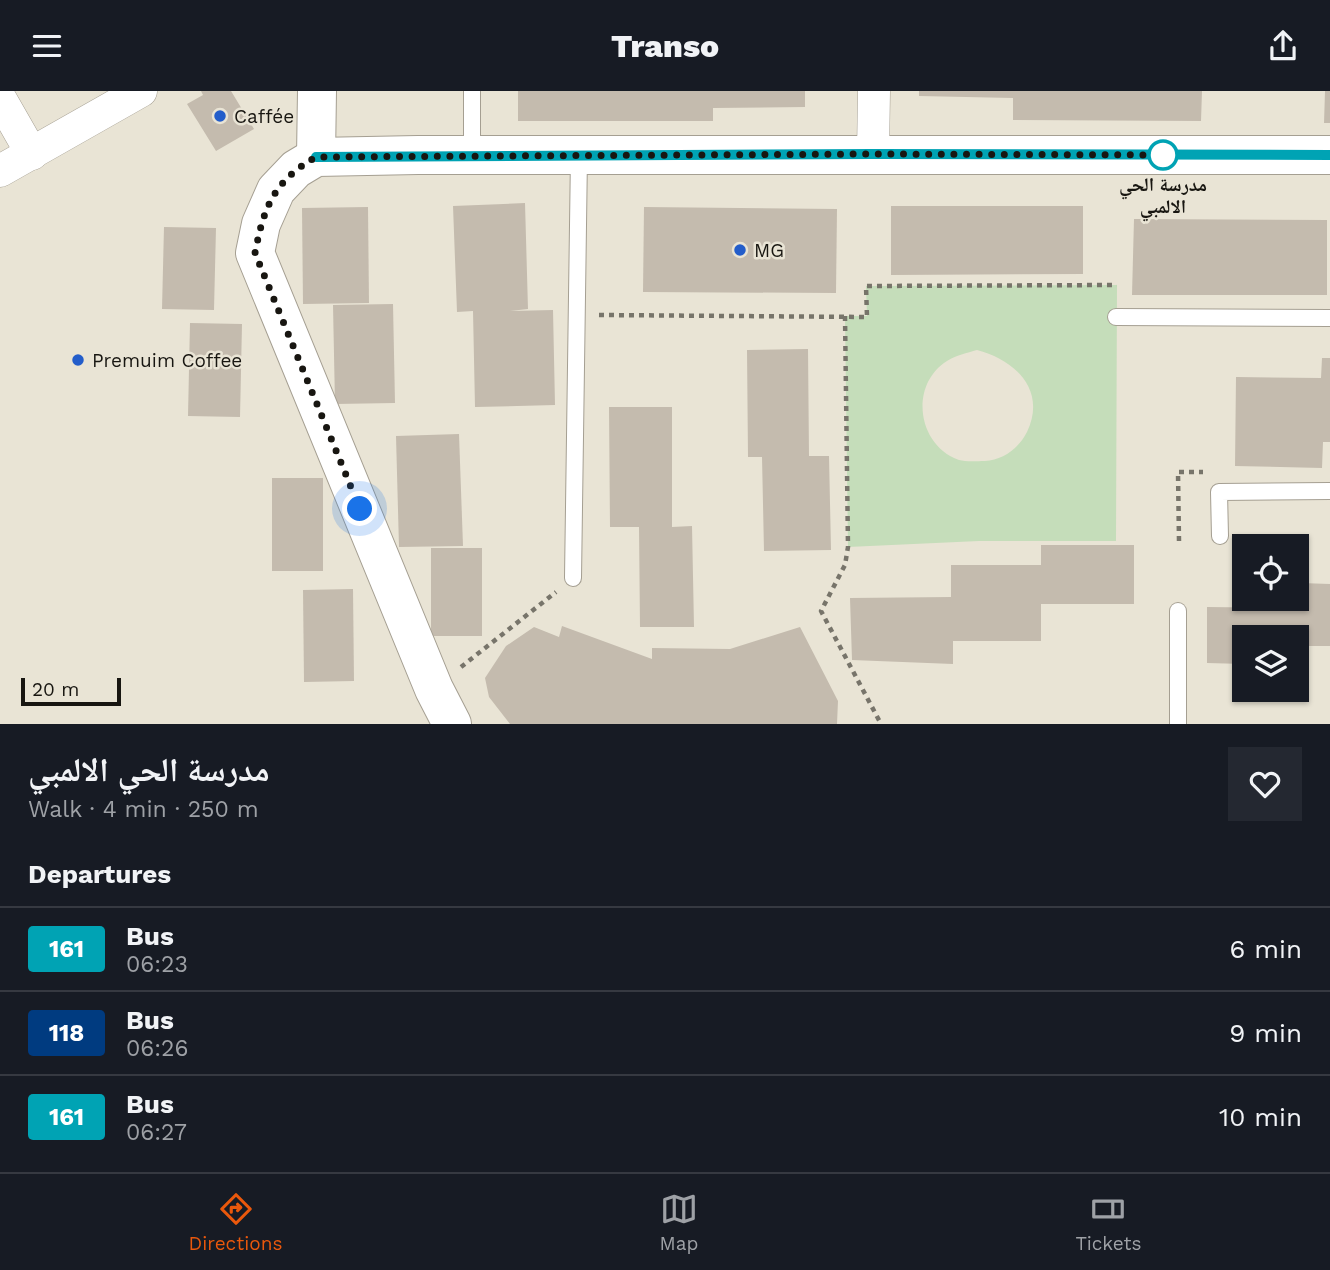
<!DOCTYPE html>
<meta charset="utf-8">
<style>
body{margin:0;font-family:"Work Sans","Noto Naskh Arabic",sans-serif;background:#242831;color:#f1f3f6;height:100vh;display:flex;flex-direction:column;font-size:26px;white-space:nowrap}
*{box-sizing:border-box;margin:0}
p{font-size:23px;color:#9ea1a6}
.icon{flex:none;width:38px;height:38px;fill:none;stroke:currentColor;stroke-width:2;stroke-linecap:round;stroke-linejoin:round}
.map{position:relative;height:633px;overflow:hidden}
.panel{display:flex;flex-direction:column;background:#171b24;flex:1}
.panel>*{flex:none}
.badge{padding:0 14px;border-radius:5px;font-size:24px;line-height:46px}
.fabs{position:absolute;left:1232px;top:443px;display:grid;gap:14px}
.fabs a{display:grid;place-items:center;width:77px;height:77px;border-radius:0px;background:#171b24;box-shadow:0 2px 5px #0004;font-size:35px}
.scale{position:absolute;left:21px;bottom:18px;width:100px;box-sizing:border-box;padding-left:7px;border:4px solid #181611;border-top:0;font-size:19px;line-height:24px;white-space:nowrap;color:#181611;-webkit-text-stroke:5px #e9e4d5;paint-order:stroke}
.you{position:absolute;width:35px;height:35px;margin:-18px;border:5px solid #fff;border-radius:50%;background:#1a73e8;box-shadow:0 0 0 10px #1a73e833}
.map>.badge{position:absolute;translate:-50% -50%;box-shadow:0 0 0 4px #fff}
h2{padding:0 28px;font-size:26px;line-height:63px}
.round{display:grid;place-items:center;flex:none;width:74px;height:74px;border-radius:0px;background:#242831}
.headline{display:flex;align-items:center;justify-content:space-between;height:119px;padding:0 28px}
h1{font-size:33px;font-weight:800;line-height:52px}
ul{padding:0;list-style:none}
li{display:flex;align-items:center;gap:21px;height:84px;padding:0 28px;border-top:2px solid #363941}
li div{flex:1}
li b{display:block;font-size:26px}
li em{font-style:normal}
li .badge{min-width:77px;font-weight:700;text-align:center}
header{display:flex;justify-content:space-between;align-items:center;height:91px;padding:0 28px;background:#171b24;font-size:32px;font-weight:800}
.tab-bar{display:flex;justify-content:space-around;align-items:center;height:98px;border-top:2px solid #363941;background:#171b24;font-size:19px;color:#9ea1a6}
.tab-bar a{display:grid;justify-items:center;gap:4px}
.tab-bar .current{color:#ea580c}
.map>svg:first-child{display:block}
.green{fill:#c5ddba;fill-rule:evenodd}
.building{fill:#c4bbae}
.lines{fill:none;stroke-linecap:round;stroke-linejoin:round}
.service-casing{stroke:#a59f92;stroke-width:18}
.minor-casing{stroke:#a59f92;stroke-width:33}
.tertiary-casing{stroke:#a59f92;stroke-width:40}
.path{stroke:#77746a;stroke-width:4.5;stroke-dasharray:5 5;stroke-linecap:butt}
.service{stroke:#fff;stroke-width:16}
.minor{stroke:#fff;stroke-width:32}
.tertiary{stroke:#fff;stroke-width:38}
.line-casing{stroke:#fff;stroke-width:16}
.line{stroke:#00a3b4;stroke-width:10}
.walk{stroke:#181611;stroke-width:7;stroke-dasharray:0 12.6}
.poi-dot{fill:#235dca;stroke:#e9e4d5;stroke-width:2.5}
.stop-dot{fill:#fff;stroke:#00a3b4;stroke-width:3.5}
.labels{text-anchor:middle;stroke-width:5;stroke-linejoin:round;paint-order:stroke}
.poi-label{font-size:19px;fill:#181611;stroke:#e9e4d5;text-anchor:start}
.stop-label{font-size:19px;font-weight:bold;fill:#181611;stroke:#e9e4d5}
</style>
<header><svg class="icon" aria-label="menu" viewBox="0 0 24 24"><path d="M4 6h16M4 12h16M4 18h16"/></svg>Transo<svg class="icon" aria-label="share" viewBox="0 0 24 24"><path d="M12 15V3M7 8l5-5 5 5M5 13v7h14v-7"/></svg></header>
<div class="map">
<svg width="1330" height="633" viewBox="0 0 1330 633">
<rect width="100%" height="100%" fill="#e9e4d5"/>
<path class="green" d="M1117 194 1116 450H979L848 456 845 225H867L866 195ZM977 259C1015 269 1047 299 1027 341 1019 357 1003 369 985 370 977 370 966 371 959 369 917 354 909 294 947 270 956 264 967 262 977 259Z"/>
<g class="building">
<path d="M201 0H231L254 38 216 60 187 13 203 4Z"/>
<path d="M518 0H805V16L713 17V30H518Z"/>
<path d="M919 0H1202L1201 30 1013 29V7L919 5Z"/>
<path d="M1325 0H1330V32H1324Z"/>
<path d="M525 112 528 218 510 220 553 219 555 314 475 316 473 220 457 221 453 115Z"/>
<path d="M891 115H1083V183L891 184Z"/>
<path d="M368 116 369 212 303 213 302 117Z"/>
<path d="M644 116 837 118 836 202 643 201Z"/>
<path d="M1134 128 1327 129V204H1132Z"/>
<path d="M164 136 216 137 214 219 162 218Z"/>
<path d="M393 213 395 312 335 313 333 214Z"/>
<path d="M190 232 242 233 240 326 188 325Z"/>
<path d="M808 258 809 365H829L831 459 764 460 762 366H748L747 259Z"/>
<path d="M1322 267H1330V351H1323L1322 377 1235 375 1236 286 1321 287Z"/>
<path d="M609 316H672V436L692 435 694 536H640L639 436H610Z"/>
<path d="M459 343 463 455 399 456 396 345Z"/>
<rect x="272" y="387" width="51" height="93"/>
<path d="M1041 454H1134V513H1041V550H953V573L852 569 850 507 951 506V474H1041Z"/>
<rect x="431" y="457" width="51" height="88"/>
<path d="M1301 492 1330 493V555H1302V573H1297V546H1244V573L1207 572V516L1301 517Z"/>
<path d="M353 498 354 590 304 591 303 499Z"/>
<path d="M562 535 652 568V557L730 558 800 536 838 610 837 633H510L489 606 485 587 506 555 534 536 559 546Z"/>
</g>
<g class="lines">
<defs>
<g id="service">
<path d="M472 0V65"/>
<path d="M1116 226 1330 227"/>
<path d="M1220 445 1219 401 1330 400"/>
<path d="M573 487 579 64"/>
<path d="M1178 520V633"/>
</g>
<g id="minor">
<path d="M0 7 32 63"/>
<path d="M873 63 874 0"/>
<path d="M0 80 141 0"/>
</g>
<g id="tertiary">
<path d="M316 66 317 0"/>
<path d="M452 633 434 598 255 162 261 133 276 99 296 78 316 66 418 64H1330"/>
</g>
</defs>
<use href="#service" class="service-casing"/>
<use href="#minor" class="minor-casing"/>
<use href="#tertiary" class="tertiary-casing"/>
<g class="path">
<path d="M599 224 867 226 866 195 1117 194"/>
<path d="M845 225 848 456 845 474 821 520 881 633"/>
<path d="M1179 450 1178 381H1203"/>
<path d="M461 576 556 501"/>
</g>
<use href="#service" class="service"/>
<use href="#minor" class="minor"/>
<use href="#tertiary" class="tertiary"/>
</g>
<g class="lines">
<defs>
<path id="line" d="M316 66 873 63 1330 64"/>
</defs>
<use href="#line" class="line-casing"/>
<use href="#line" class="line"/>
<path class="walk" d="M360 418 255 162C264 115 274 90 316 66L873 63 1168 64H1163"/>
</g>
<g class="poi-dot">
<circle cx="220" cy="25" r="7"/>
<circle cx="740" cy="159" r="7"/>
<circle cx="78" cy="269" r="7"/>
</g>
<circle class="stop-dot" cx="1163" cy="64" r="14"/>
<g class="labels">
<g class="poi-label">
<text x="234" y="32">Caffée</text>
<text x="754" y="166">MG</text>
<text x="92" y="276">Premuim Coffee</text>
</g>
<g class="stop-label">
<text x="1163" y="100">مدرسة الحي<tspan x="1163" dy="22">الالمبي</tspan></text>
</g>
</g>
</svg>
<div class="fabs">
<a><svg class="icon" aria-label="locate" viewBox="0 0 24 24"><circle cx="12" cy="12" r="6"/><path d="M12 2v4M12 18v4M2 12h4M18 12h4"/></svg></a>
<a><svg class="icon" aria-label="layers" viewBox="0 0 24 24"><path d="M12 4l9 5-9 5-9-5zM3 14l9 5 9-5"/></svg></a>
</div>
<div class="scale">20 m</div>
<div class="you" style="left:360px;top:418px"></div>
</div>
<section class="panel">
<div class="headline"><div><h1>مدرسة الحي الالمبي</h1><p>Walk · 4 min · 250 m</p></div><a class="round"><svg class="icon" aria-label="heart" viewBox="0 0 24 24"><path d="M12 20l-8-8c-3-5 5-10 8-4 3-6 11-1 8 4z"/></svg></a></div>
<h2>Departures</h2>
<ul>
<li><span class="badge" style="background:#00a3b4;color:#fff">161</span><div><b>Bus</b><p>06:23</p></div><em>6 min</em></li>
<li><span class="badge" style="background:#003b80;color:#fff">118</span><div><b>Bus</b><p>06:26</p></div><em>9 min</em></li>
<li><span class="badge" style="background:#00a3b4;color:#fff">161</span><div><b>Bus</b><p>06:27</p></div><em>10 min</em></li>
</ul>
</section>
<nav class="tab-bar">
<a class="current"><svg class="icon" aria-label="directions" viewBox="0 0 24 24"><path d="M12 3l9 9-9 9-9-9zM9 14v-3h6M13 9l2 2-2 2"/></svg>Directions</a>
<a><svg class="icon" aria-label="map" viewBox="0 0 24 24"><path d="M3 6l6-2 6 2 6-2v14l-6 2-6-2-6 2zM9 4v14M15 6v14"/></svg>Map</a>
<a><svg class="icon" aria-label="tickets" viewBox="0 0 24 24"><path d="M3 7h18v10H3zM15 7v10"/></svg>Tickets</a>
</nav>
